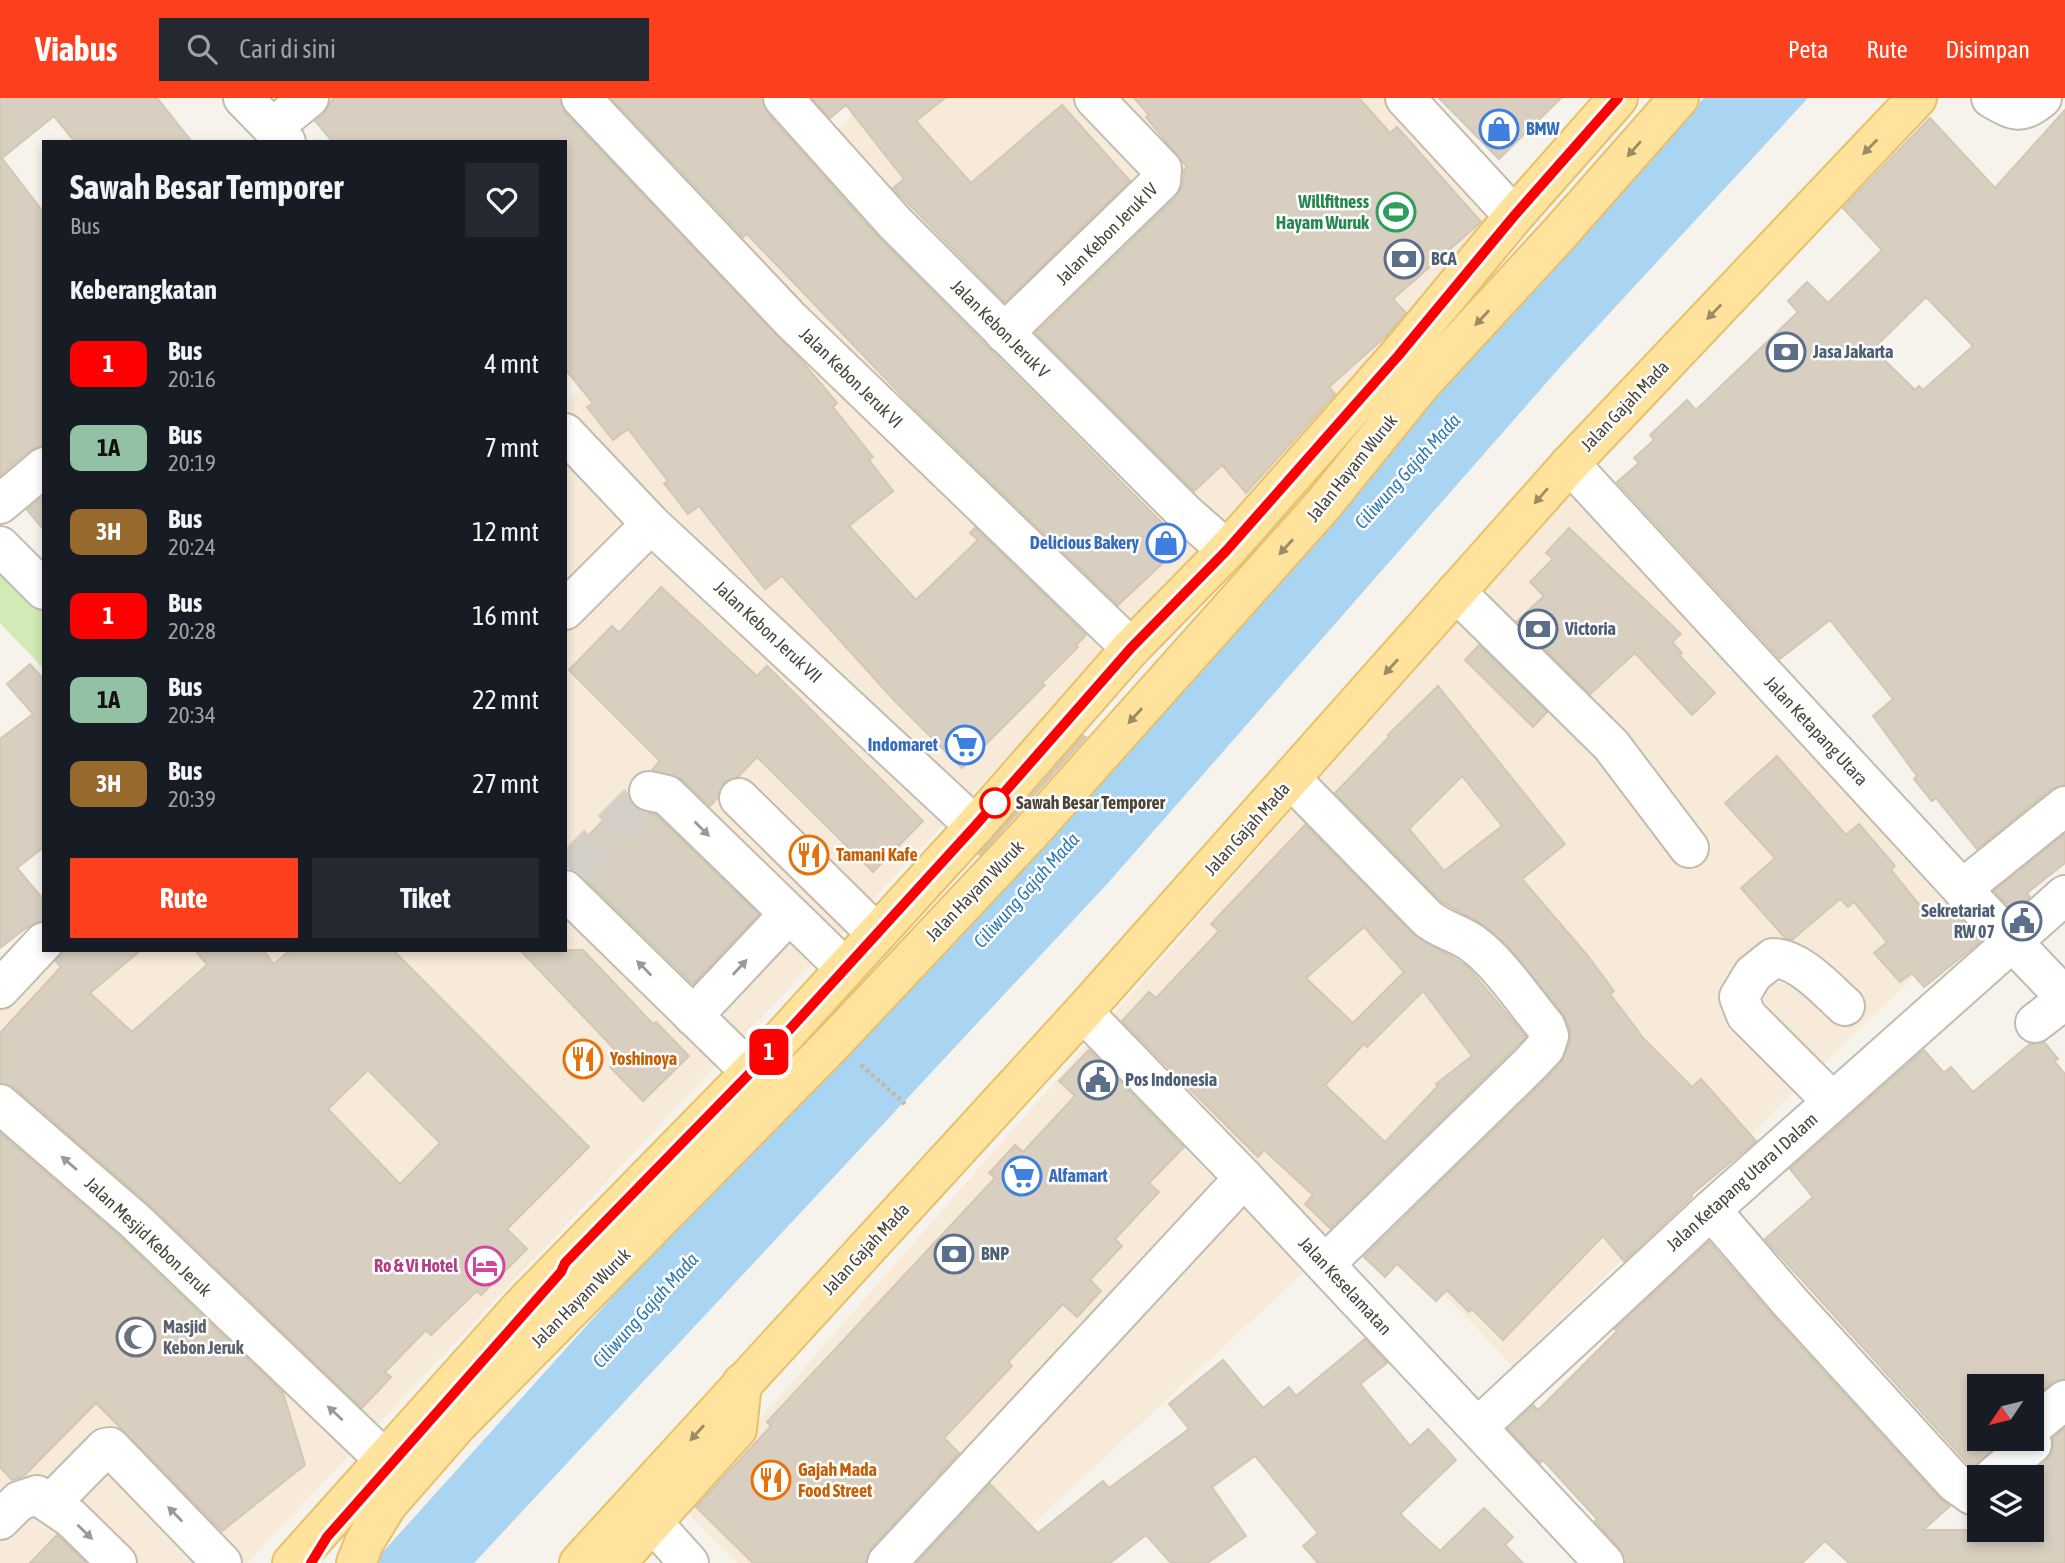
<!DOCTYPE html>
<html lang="id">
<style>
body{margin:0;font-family:"Asap Condensed",sans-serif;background:#242831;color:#f1f3f6;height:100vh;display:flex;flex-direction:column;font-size:26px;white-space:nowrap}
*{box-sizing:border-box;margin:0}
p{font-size:23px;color:#9ea1a6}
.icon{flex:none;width:38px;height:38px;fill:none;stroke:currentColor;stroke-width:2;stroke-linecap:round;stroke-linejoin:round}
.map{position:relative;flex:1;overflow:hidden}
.sheet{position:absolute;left:42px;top:42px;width:525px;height:812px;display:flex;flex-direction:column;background:#171b24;border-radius:0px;box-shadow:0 4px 10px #0003}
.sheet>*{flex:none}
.badge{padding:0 14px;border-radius:10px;font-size:24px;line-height:46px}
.needle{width:46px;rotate:235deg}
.buttons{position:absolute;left:1967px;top:1276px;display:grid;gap:14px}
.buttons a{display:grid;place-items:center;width:77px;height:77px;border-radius:0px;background:#171b24;box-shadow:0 4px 10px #0003;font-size:35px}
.map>.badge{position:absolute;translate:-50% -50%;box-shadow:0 0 0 4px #fff}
h2{padding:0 28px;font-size:26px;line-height:63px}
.round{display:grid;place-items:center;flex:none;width:74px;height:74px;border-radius:0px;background:#242831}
.headline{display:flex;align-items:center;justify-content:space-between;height:119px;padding:0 28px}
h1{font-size:33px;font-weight:700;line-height:52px}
.button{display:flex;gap:14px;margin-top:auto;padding:14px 28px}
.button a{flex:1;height:80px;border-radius:0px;background:#fc3f1d;color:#fff;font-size:28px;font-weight:700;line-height:80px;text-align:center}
.button a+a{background:#242831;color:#f1f3f6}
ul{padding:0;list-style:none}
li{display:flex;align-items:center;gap:21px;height:84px;padding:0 28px}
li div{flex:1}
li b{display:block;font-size:26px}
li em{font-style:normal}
li .badge{min-width:77px;font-weight:700;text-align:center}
header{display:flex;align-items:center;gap:42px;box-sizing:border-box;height:98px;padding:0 35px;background:#fc3f1d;color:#fff}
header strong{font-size:33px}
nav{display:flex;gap:38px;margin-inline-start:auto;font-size:24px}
.search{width:490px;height:63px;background:#242831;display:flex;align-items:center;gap:18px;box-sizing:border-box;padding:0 24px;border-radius:0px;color:#9ea1a6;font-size:26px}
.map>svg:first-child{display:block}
.commercial{fill:#f7ead8}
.green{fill:#d2eab5}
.water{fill:#a9d4f2}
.building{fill:#d8cfc1;stroke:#d3c7b4;stroke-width:2;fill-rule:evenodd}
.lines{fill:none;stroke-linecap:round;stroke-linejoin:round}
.minor-tunnel{stroke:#d4d0c8;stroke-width:38;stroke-dasharray:38 19;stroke-linecap:butt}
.minor-casing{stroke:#c2bbae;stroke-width:42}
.major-casing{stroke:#e6c16a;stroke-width:42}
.path{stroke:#c4b79f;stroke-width:4.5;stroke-dasharray:3.5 3.5;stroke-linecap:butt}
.minor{stroke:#fff;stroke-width:38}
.major{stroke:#ffe39c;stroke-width:38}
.oneway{fill:#9c8c66}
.oneway2{fill:#9c9892}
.line-casing{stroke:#fff;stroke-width:16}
.line{stroke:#f00;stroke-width:10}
.stop-dot{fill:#fff;stroke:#f00;stroke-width:3.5}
.labels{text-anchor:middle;stroke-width:5;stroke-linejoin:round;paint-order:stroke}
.shop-label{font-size:18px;font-weight:bold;fill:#366cbe;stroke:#fff;text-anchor:start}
.leisure-label{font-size:18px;font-weight:bold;fill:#27864d;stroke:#fff;text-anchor:end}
.street-label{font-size:18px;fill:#4b4439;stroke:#fff}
.service-label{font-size:18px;font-weight:bold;fill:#4e5e75;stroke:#fff;text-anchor:start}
.stop-label{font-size:18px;font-weight:bold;fill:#4b4439;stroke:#fff;text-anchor:start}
.food-label{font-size:18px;font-weight:bold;fill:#c56008;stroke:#fff;text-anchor:start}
.hotel-label{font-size:18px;font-weight:bold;fill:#b23c85;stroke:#fff;text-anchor:end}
.worship-label{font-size:18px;font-weight:bold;fill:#5b616d;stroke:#fff;text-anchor:start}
.water-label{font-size:19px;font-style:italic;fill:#2e7ab2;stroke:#fff}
</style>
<header>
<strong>Viabus</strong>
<div class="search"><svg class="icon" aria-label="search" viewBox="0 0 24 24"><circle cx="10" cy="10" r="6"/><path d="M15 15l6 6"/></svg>Cari di sini</div>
<nav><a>Peta</a><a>Rute</a><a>Disimpan</a></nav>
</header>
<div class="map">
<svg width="2065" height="1465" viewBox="0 0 2065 1465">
<rect width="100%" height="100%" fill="#f6f3ec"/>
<g class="commercial">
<path d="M869 0H1432L1530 105 247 1465H0V872L44 852H565V305Z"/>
<path d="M1578 385 1982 812 1513 1268 1366 1116 1049 1411 996 1465H738L682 1410Z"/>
</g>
<path class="green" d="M0 467 44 513V571L0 525Z"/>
<path class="water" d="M1704 0H1808L1561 268 1108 785 474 1465H373L1487 227Z"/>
<g class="building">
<path d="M0 0H157L192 44H75L54 18 2 60 44 115V348L30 352 0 377Z"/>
<path d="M333 0H560L565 15 801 262 837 305 833 309 873 359 869 362 893 393 849 428 916 502 978 442 970 435 975 430 1086 537 1076 547 1078 549 1042 585 1045 587 962 670 893 601 782 478 765 491 699 408 688 416 664 385 668 383 628 331 613 342 587 309 593 305 565 271V44H333L315 23 323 17Z"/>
<path d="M611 0H762L767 15 879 140 1183 446 1118 507 910 306 747 136 743 139Z"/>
<path d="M812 0H945L916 23 971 85 1062 7 1130 83 1005 204 893 90 904 81 846 7 830 20Z"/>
<path d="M1134 0H1359L1390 35 1397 29 1481 124 1393 201 1406 215 1386 238 1329 289 1335 296 1246 395 1222 367 1194 393 1036 235 1176 99 1183 86 1184 72 1187 69 1146 19 1149 17Z"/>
<path d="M1439 0H1561L1499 61Z"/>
<path d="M2065 12V687L2051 691 1977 751 1936 700 1932 703 1914 681 1917 678 1873 618 1893 601 1830 522 1780 561 1617 384 1639 365 1634 360 1654 342 1650 337 1687 302 1696 312 1798 214 1788 203 1807 184 1828 205 1882 152 1843 110 1930 20 1995 90ZM1926 199 1973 248 1923 292 1919 288 1915 292 1873 251Z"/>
<path d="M44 398V432L27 412Z"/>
<path d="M1569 430 1681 536 1672 544 1682 555 1679 557 1715 595 1692 617 1635 555 1590 596 1517 523 1544 498 1530 484 1553 461 1546 455Z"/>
<path d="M661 489 757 578 767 568 923 723 873 774 757 659 738 679 724 684 718 699 710 708 682 681 652 672 660 663 569 572 612 528 619 535Z"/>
<path d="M1479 547 1547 614 1533 629 1465 562Z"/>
<path d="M30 566 44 582V749L17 770 44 802V823L26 830 0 850V641L33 616 7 586Z"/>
<path d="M1438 588 1565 746 1522 781 1587 857 1614 893 1610 896 1644 941 1692 989 1701 981 1756 1043 1691 1097 1692 1099 1624 1163 1603 1138 1503 1242 1472 1211 1469 1214 1447 1192 1436 1203 1397 1166 1385 1179 1364 1159 1546 981 1561 965 1570 944V931L1563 916 1508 848 1484 827 1442 804 1335 695 1389 639 1388 637ZM1462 678 1502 728 1444 773 1409 731Z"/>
<path d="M1083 638 1086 639 980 757 979 756Z"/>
<path d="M1777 658 1846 737 1859 726 1895 768 1891 772 1930 820 1947 807 1981 843 1924 889 1912 875 1900 884 1874 855 1887 844 1854 804 1848 809 1840 801 1792 842 1785 840 1741 790 1775 760 1725 705Z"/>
<path d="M628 697 635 710 656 717 759 816 693 886 580 776 565 766V762Z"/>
<path d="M1305 727 1413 836 1468 869 1526 939 1330 1130 1305 1106 1313 1097 1264 1052 1258 1059 1122 923 1149 894 1156 900 1219 833 1211 826ZM1364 829 1404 874 1353 925 1306 880ZM1423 893 1472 958 1436 986 1438 988 1385 1044 1325 987 1364 946 1367 949Z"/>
<path d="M2065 736V765L2027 795 2030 799 2014 813 1994 793Z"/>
<path d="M64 852H141L90 895 132 934 207 867 195 852H263L274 866 290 852H393L589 1049 507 1131 527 1151 481 1197 477 1193 431 1237 426 1232 385 1274 391 1279 362 1310 148 1105 14 989 0 985V935L61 869 56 863ZM368 972 440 1045 400 1086 328 1011Z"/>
<path d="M520 852H583L653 926 656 924 689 958 643 1003 610 969 621 958Z"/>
<path d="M2044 944 2058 961 2054 963 2065 976V1281L2052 1285 2032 1301V1288H1979V1340H2005L1973 1371 1765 1141 1813 1099 1790 1071 1924 952 1944 975 1951 969 1973 994 2030 946Z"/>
<path d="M1089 952 1184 1049 1149 1085 1159 1094 1115 1141 1122 1148 1090 1182 1101 1193 1077 1219 1063 1206 1008 1264 1012 1268 944 1340 959 1355 871 1450 866 1465H753L696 1409 771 1328 767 1324 995 1080 989 1075 1015 1047 1023 1054 1075 998 1059 983Z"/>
<path d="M0 1035 119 1138 283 1295 305 1367 222 1433 96 1305 24 1378 12 1382 0 1369Z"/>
<path d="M1709 1144 1774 1219 1939 1400 1950 1408 1923 1432H2032V1379H2027L2047 1362 2053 1353V1340L2065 1330V1465H1849L1825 1443 1802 1465H1625L1620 1451 1595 1423 1597 1421 1543 1362 1540 1365 1508 1331 1533 1307 1538 1312 1617 1233 1615 1231Z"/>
<path d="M1365 1241 1387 1265 1360 1286 1410 1348 1428 1331 1456 1362 1400 1416 1440 1453 1484 1410 1513 1439 1505 1447 1523 1465H1318L1303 1448 1318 1435 1255 1358 1212 1389 1246 1438 1207 1465H1171L1146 1437 1110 1465H917L990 1386 1038 1435 1103 1383 1109 1390 1189 1331 1169 1306 1223 1262 1263 1310 1289 1289 1296 1298Z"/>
<path d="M57 1437 86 1465H30Z"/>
</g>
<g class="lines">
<path class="minor-tunnel" d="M571 772 649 693"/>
<defs>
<g id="minor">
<path d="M243 0 286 44"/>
<path d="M581 0 791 222 1131 550"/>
<path d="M783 0 895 125 1185 415 1227 452"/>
<path d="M1405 0 1514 118"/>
<path d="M1991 0C2014 13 2020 18 2042 0"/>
<path d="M272 30 309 0"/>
<path d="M1004 235 1161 83 1162 71 1094 0"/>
<path d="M565 335 651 426 975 728"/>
<path d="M1570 366 1962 791 2065 899"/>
<path d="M0 406 44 369"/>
<path d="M0 448 44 492"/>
<path d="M1456 494 1611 647 1689 750"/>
<path d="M565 512 651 426"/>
<path d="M1291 681 1428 821C1442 832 1458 835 1472 845 1499 864 1524 903 1546 929L1549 938 1545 950 1530 966 1325 1166"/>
<path d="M649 693 667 697 845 870"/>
<path d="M739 700 876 835"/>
<path d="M1962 791 2065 708"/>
<path d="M565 792 751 974"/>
<path d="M0 891 44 844"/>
<path d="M1083 914 1244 1080 1604 1465"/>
<path d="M693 918 788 817"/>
<path d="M2035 925 2065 902"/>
<path d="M1832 1003 1746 917 1739 899 1753 876 1773 860C1800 861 1826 891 1845 908"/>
<path d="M0 1006 134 1122 384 1361"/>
<path d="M1711 1112 1790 1204 1955 1385 1972 1397 1979 1391"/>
<path d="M1478 1329 1711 1112 2065 797"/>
<path d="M2032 1329 2065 1302"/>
<path d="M1993 1379 2032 1346 2030 1340"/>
<path d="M52 1404 105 1350 110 1349 222 1465"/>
<path d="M0 1422 19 1403 37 1397 71 1420 117 1465"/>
<path d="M653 1425 689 1465"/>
<path d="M887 1465 1244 1080"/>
</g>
<g id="major">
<path d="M292 1465 523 1207 751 974 975 728 1131 550 1227 452 1398 258 1514 118 1618 0"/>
<path d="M356 1465 364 1445 387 1407 457 1327 834 944 1032 733 1323 407 1421 286 1560 135 1679 0"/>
<path d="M579 1465 1083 914 1570 366 1917 0"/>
<path d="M616 1465 737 1331 742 1285"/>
</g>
</defs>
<use href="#minor" class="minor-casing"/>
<use href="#major" class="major-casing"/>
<path class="path" d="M861 967 905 1006"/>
<use href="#minor" class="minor"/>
<use href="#major" class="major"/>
</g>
<defs><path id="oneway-solid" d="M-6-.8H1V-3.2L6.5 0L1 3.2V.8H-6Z" transform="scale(1.75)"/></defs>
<g class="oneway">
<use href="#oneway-solid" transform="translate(1870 49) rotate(134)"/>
<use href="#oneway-solid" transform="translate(1634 51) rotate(131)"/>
<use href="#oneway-solid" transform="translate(1714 214) rotate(134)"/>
<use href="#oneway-solid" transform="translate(1482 220) rotate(133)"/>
<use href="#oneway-solid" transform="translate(1541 398) rotate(131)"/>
<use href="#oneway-solid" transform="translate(1286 449) rotate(132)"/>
<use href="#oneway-solid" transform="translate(1391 569) rotate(132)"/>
<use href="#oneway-solid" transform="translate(1135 618) rotate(132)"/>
<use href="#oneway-solid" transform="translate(697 1335) rotate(132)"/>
</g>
<g class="oneway2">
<use href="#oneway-solid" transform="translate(702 731) rotate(45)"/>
<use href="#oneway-solid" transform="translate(740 869) rotate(-47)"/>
<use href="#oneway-solid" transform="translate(644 870) rotate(-135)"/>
<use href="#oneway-solid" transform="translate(69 1065) rotate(-139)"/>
<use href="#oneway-solid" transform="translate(335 1315) rotate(-137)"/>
<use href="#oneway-solid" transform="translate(175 1416) rotate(-134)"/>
<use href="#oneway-solid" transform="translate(85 1434) rotate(44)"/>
</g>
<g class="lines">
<defs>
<path id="line" d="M311 1465 327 1439 561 1174 565 1165 751 974 975 728 1131 550 1227 452 1398 258 1514 118 1618 0"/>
</defs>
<use href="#line" class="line-casing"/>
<use href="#line" class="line"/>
</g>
<defs>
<symbol id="shop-ring" viewBox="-11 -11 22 22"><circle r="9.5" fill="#fff" stroke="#3f7fe0" stroke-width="1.5"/><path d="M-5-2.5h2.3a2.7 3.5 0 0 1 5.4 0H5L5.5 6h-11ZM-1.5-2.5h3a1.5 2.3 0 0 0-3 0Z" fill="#3f7fe0"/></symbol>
<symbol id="stadium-ring" viewBox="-11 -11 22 22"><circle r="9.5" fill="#fff" stroke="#2e9e5b" stroke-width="1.5"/><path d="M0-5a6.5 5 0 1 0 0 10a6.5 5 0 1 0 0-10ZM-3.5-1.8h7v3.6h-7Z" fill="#2e9e5b"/></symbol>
<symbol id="bank-ring" viewBox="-11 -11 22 22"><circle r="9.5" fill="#fff" stroke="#5c6f8a" stroke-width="1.5"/><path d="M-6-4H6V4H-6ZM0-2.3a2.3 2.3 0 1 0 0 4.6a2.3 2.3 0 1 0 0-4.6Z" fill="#5c6f8a"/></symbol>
<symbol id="supermarket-ring" viewBox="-11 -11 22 22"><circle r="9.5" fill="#fff" stroke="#3f7fe0" stroke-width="1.5"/><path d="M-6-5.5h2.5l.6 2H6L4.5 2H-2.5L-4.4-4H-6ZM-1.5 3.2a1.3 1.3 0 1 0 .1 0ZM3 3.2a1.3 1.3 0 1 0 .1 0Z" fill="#3f7fe0"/></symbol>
<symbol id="restaurant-ring" viewBox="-11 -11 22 22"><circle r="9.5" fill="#fff" stroke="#e8710a" stroke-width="1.5"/><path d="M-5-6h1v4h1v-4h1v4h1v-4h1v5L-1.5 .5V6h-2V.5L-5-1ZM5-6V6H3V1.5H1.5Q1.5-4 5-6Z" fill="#e8710a"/></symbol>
<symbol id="civic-ring" viewBox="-11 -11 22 22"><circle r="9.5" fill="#fff" stroke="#5c6f8a" stroke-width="1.5"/><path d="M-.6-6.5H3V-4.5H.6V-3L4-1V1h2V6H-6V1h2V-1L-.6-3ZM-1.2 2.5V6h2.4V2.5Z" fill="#5c6f8a"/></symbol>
<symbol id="hotel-ring" viewBox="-11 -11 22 22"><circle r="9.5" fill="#fff" stroke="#d1479c" stroke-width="1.5"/><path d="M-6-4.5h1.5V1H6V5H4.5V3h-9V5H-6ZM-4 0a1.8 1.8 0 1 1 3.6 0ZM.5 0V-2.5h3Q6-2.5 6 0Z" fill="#d1479c"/></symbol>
<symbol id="mosque-ring" viewBox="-11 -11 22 22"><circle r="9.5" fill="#fff" stroke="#6b7280" stroke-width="1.5"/><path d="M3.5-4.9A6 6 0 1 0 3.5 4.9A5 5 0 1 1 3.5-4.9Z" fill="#6b7280"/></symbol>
</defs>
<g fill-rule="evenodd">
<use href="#shop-ring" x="1477" y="9" width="44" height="44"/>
<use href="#stadium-ring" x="1374" y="92" width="44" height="44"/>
<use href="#bank-ring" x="1382" y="139" width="44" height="44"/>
<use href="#bank-ring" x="1764" y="232" width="44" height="44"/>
<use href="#shop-ring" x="1144" y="423" width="44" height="44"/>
<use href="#bank-ring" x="1516" y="509" width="44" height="44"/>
<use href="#supermarket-ring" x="943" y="625" width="44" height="44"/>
<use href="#restaurant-ring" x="787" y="735" width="44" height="44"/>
<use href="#civic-ring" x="2000" y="801" width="44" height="44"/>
<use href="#restaurant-ring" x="561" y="939" width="44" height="44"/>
<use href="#civic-ring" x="1076" y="960" width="44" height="44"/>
<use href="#supermarket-ring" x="1000" y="1056" width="44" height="44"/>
<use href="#bank-ring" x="932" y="1134" width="44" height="44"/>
<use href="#hotel-ring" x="463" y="1146" width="44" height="44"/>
<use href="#mosque-ring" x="114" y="1217" width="44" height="44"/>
<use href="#restaurant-ring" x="749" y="1360" width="44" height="44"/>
</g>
<circle class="stop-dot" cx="995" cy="705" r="14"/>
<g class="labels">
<g class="shop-label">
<text x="1526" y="37">BMW</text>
<text x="1139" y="451" text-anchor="end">Delicious Bakery</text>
<text x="938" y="653" text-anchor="end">Indomaret</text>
<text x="1049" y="1084">Alfamart</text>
</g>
<g class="leisure-label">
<text x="1369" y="110">Willfitness<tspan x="1369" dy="21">Hayam Wuruk</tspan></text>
</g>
<g class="street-label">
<text transform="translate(1107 136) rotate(-45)" y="6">Jalan Kebon Jeruk IV</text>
<text transform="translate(1000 231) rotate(45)" y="6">Jalan Kebon Jeruk V</text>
<text transform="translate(851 280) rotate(44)" y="6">Jalan Kebon Jeruk VI</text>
<text transform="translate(1625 308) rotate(-46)" y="6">Jalan Gajah Mada</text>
<text transform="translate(1352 370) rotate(-51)" y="6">Jalan Hayam Wuruk</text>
<text transform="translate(768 534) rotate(43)" y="6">Jalan Kebon Jeruk VII</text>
<text transform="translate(1816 633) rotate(47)" y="6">Jalan Ketapang Utara</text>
<text transform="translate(1247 731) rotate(-48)" y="6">Jalan Gajah Mada</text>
<text transform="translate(975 793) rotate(-46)" y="6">Jalan Hayam Wuruk</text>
<text transform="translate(1742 1084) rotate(-42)" y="6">Jalan Ketapang Utara I Dalam</text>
<text transform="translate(148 1139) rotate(43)" y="6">Jalan Mesjid Kebon Jeruk</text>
<text transform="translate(866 1151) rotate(-47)" y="6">Jalan Gajah Mada</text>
<text transform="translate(1345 1188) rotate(47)" y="6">Jalan Keselamatan</text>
<text transform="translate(581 1200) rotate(-45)" y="6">Jalan Hayam Wuruk</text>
</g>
<g class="service-label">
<text x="1431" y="167">BCA</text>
<text x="1813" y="260">Jasa Jakarta</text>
<text x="1565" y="537">Victoria</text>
<text x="1995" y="819" text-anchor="end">Sekretariat<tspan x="1995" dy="21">RW 07</tspan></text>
<text x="1125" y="988">Pos Indonesia</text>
<text x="981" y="1162">BNP</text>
</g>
<g class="stop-label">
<text x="1016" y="711">Sawah Besar Temporer</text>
</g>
<g class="food-label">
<text x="836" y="763">Tamani Kafe</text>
<text x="610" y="967">Yoshinoya</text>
<text x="798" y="1378">Gajah Mada<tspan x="798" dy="21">Food Street</tspan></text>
</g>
<g class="hotel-label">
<text x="458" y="1174">Ro &amp; Vi Hotel</text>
</g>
<g class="worship-label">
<text x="163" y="1235">Masjid<tspan x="163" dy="21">Kebon Jeruk</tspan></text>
</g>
<g class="water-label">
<text transform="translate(1407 373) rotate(-48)" y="7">Ciliwung Gajah Mada</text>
<text transform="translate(1026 792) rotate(-48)" y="7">Ciliwung Gajah Mada</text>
<text transform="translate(645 1212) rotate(-48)" y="7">Ciliwung Gajah Mada</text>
</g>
</g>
</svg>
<div class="buttons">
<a><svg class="needle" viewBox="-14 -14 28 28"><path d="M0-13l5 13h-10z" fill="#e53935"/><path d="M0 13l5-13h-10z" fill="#9ea1a6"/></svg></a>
<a><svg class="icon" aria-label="layers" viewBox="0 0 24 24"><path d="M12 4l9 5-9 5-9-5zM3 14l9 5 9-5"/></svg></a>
</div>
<b class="badge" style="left:769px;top:954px;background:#f00;color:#fff">1</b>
<section class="sheet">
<div class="headline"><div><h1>Sawah Besar Temporer</h1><p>Bus</p></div><a class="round"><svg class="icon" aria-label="heart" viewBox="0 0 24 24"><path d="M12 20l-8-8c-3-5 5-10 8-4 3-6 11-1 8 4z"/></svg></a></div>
<h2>Keberangkatan</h2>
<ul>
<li><span class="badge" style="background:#f00;color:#fff">1</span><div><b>Bus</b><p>20:16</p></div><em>4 mnt</em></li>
<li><span class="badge" style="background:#93c1a4;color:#111">1A</span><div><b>Bus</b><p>20:19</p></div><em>7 mnt</em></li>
<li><span class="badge" style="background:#97692d;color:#fff">3H</span><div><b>Bus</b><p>20:24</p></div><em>12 mnt</em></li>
<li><span class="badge" style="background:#f00;color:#fff">1</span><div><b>Bus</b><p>20:28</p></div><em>16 mnt</em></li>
<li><span class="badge" style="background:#93c1a4;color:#111">1A</span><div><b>Bus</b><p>20:34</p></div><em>22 mnt</em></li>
<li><span class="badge" style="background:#97692d;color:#fff">3H</span><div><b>Bus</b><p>20:39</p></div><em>27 mnt</em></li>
</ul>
<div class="button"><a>Rute</a><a>Tiket</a></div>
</section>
</div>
